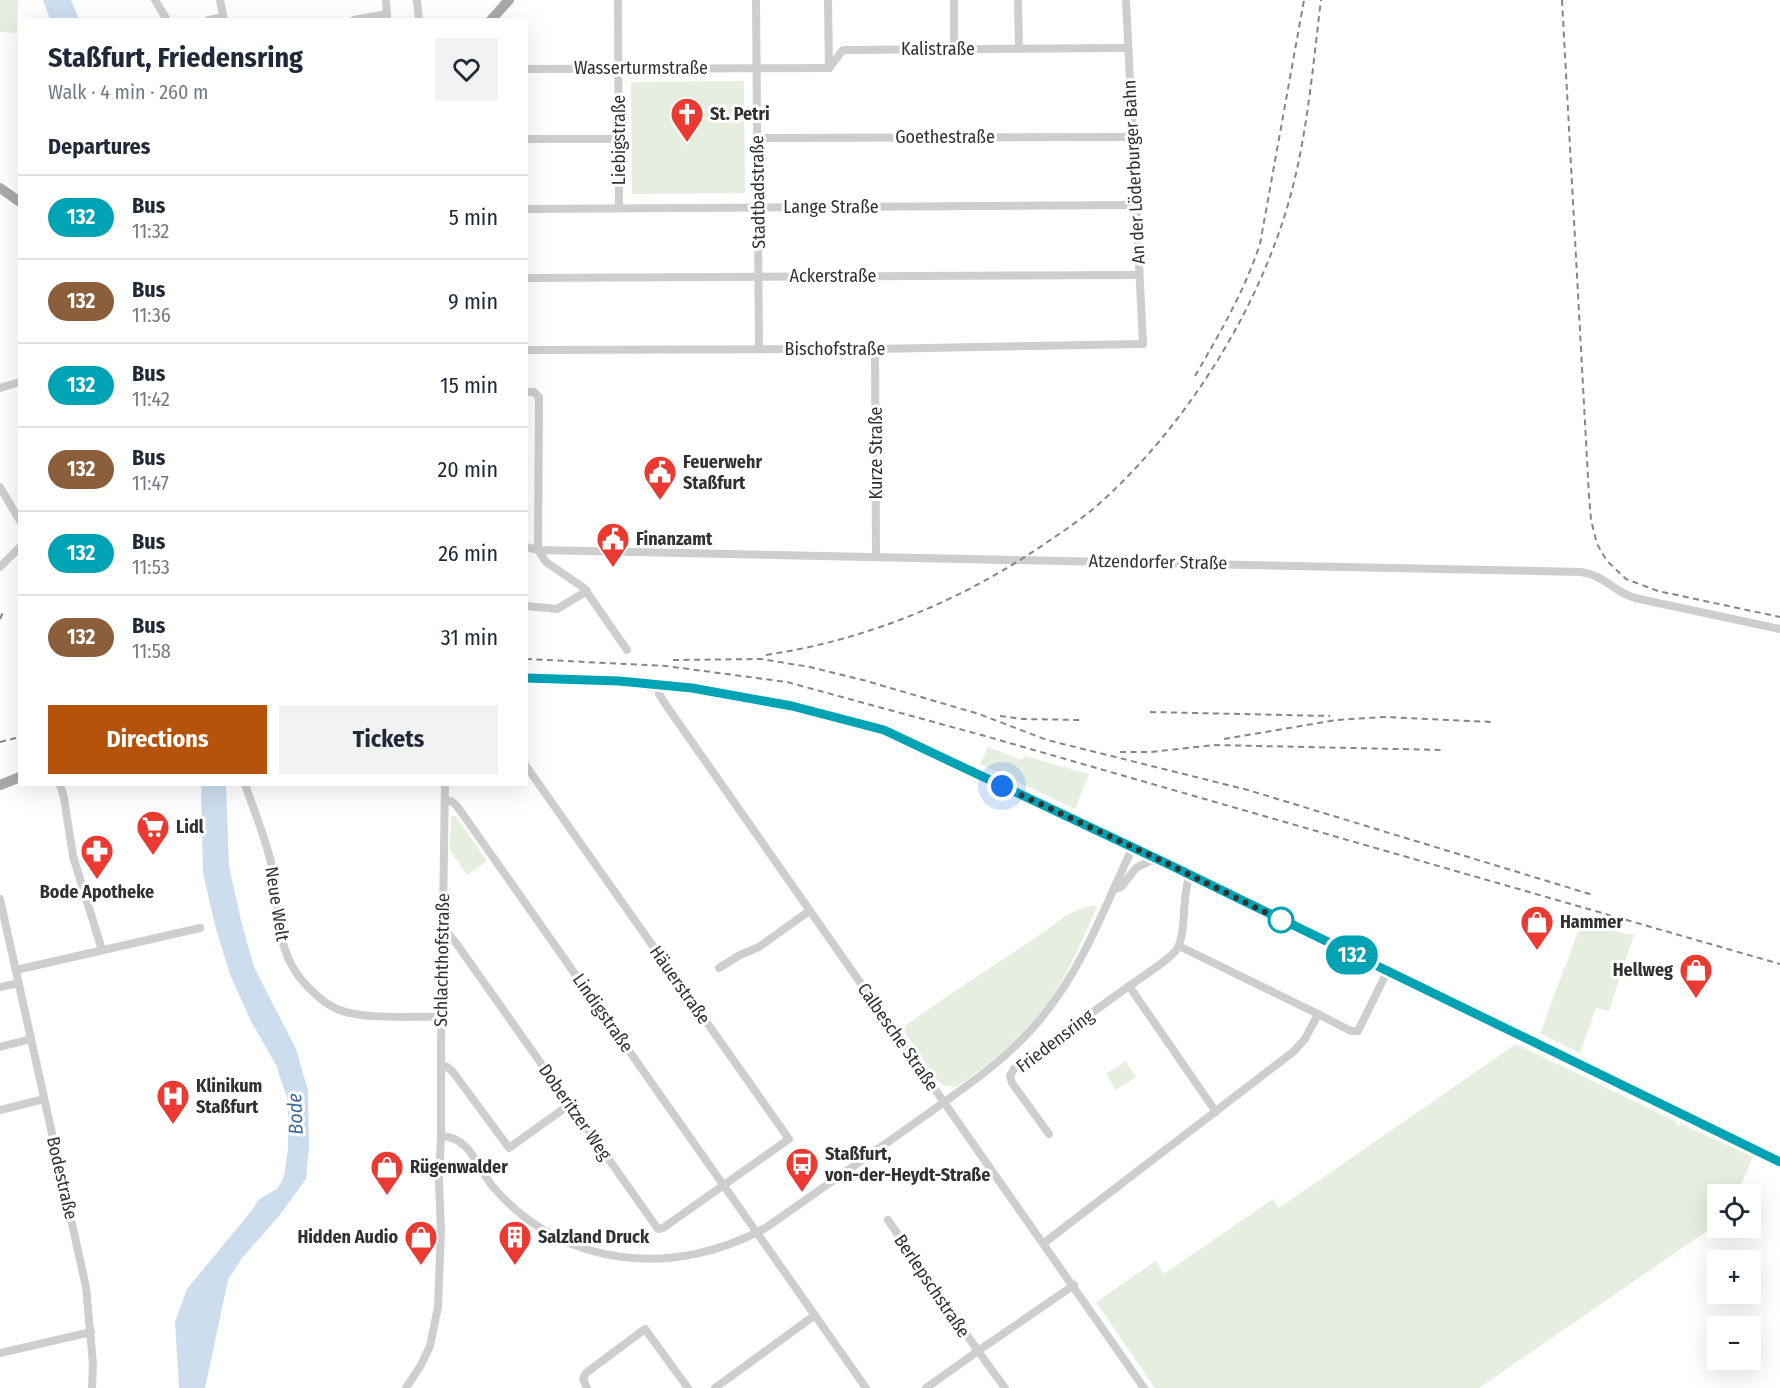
<!DOCTYPE html>
<meta charset="utf-8">
<style>
body{margin:0;font-family:"Fira Sans Condensed",sans-serif;background:#f2f2f3;color:#1f2937;height:100vh;display:flex;flex-direction:column;font-size:22px;white-space:nowrap}
*{box-sizing:border-box;margin:0}
p{font-size:20px;color:#747a83}
.icon{flex:none;width:33px;height:33px;fill:none;stroke:currentColor;stroke-width:2;stroke-linecap:round;stroke-linejoin:round}
.map{position:relative;flex:1;overflow:hidden}
.details{position:absolute;left:18px;top:18px;width:510px;height:768px;display:flex;flex-direction:column;background:#fff;border-radius:0px;box-shadow:0 6px 24px #0002}
.details>*{flex:none}
.badge{padding:0 12px;border-radius:20px;font-size:21px;line-height:39px}
.controls{position:absolute;left:1707px;top:1184px;display:grid;gap:12px}
.controls a{display:grid;place-items:center;width:54px;height:54px;border-radius:0px;background:#fff;box-shadow:0 6px 24px #0002;font-size:30px}
.you{position:absolute;width:30px;height:30px;margin:-15px;border:4px solid #fff;border-radius:50%;background:#1a73e8;box-shadow:0 0 0 9px #1a73e833}
.map>.badge{position:absolute;translate:-50% -50%;box-shadow:0 0 0 3px #fff}
h2{padding:0 30px;font-size:22px;line-height:54px}
.round{display:grid;place-items:center;flex:none;width:63px;height:63px;border-radius:0px;background:#f2f2f3}
.overview{display:flex;align-items:center;justify-content:space-between;height:102px;padding:0 30px}
h1{font-size:28px;font-weight:700;line-height:45px}
.action{display:flex;gap:12px;margin-top:auto;padding:12px 30px}
.action a{flex:1;height:69px;border-radius:0px;background:#b45309;color:#fff;font-size:24px;font-weight:700;line-height:69px;text-align:center}
.action a+a{background:#f2f2f3;color:#1f2937}
ul{padding:0;list-style:none}
li{display:flex;align-items:center;gap:18px;height:84px;padding:0 30px;border-top:2px solid #e0e1e3}
li div{flex:1}
li b{display:block;font-size:22px}
li em{font-style:normal}
li .badge{min-width:66px;font-weight:700;text-align:center}
.map>svg:first-child{display:block}
.green{fill:#e6eee0}
.water{fill:#cde}
.lines{fill:none;stroke-linecap:round;stroke-linejoin:round}
.minor{stroke:#cecece;stroke-width:8}
.major{stroke:#a9a9a9;stroke-width:10}
.rail{stroke:#868686;stroke-width:2;stroke-dasharray:6 4.5;stroke-linecap:butt}
.line-casing{stroke:#fff;stroke-width:14}
.line{stroke:#00a3b4;stroke-width:9}
.walk{stroke:#313131;stroke-width:6;stroke-dasharray:0 10.8}
.stop-dot{fill:#fff;stroke:#00a3b4;stroke-width:3}
.labels{text-anchor:middle;stroke-width:6;stroke-linejoin:round;paint-order:stroke}
.street-label{font-size:18px;fill:#313131;stroke:#fff}
.poi-label{font-size:18px;font-weight:bold;fill:#313131;stroke:#fff;text-anchor:start}
.water-label{font-size:20px;font-style:italic;fill:#3c6997;stroke:#fff}
</style>
<div class="map">
<svg width="1780" height="1388" viewBox="0 0 1780 1388">
<rect width="100%" height="100%" fill="#fff"/>
<g class="green">
<path d="M0 0H18L17 33 0 32Z"/>
<path d="M744 81 745 193 632 194 631 82Z"/>
<path d="M988 747 1022 760 1025 756 1089 774 1075 809 980 764Z"/>
<path d="M451 816H456L487 861 467 875 450 850Z"/>
<path d="M1089 906H1097C1085 934 1073 963 1057 989 1032 1029 995 1061 956 1087L943 1085 937 1080 902 1028C945 997 990 968 1035 938 1055 925 1065 912 1089 906Z"/>
<path d="M1581 924 1634 935 1609 1011 1596 1008 1580 1053 1540 1033Z"/>
<path d="M1516 1044 1675 1121 1677 1126 1683 1125 1753 1157 1737 1194H1718L1717 1224 1479 1388H1155L1096 1302 1156 1261 1164 1274 1273 1199 1279 1208Z"/>
<path d="M1126 1061 1136 1077 1116 1090 1106 1074Z"/>
</g>
<g class="water">
<path d="M43 0H71L79 19H50Z"/>
<path d="M201 785H226L229 867 241 920 254 967 296 1049 308 1091 309 1147 306 1179 279 1216 242 1258 228 1280 205 1388H179L175 1322 187 1289 253 1209 258 1200 278 1188 284 1176 288 1149V1101L276 1065 251 1021 230 975 215 925 203 873Z"/>
</g>
<g class="lines">
<g class="minor">
<path d="M155 0 167 20"/>
<path d="M220 0 224 20"/>
<path d="M386 0 387 17"/>
<path d="M417 0 419 20"/>
<path d="M618 0 619 208"/>
<path d="M756 0 759 348"/>
<path d="M828 0 829 68"/>
<path d="M954 0V49"/>
<path d="M1018 0 1019 49"/>
<path d="M209 20 223 17"/>
<path d="M354 20 387 14"/>
<path d="M829 68 843 50 1128 48"/>
<path d="M526 69 829 68"/>
<path d="M757 138 1133 137"/>
<path d="M526 139H618"/>
<path d="M526 209 1136 205"/>
<path d="M526 278 1139 275"/>
<path d="M875 349 876 557"/>
<path d="M526 350 875 349 1143 344 1126 0"/>
<path d="M0 388 20 382"/>
<path d="M526 392H534L539 397 538 550 546 562 584 588 627 650"/>
<path d="M0 487 20 521"/>
<path d="M526 547 538 550 1581 572C1604 575 1614 592 1635 598L1780 629"/>
<path d="M0 567 20 547"/>
<path d="M526 606 557 609 587 591"/>
<path d="M658 684 659 694 666 705 1144 1388"/>
<path d="M60 784 64 798 73 856 102 950"/>
<path d="M245 784C254 811 266 839 272 867 281 911 273 952 308 987 316 995 325 1004 337 1009 361 1020 413 1016 441 1017"/>
<path d="M445 801H451L457 806 866 1388"/>
<path d="M1113 890 1121 887 1136 868 1156 858"/>
<path d="M0 899 86 1287 93 1364 92 1388"/>
<path d="M443 934 449 935 456 943 658 1229 663 1228 789 1139 526 766"/>
<path d="M1179 946 1318 1014"/>
<path d="M719 968 740 955 759 947 809 911"/>
<path d="M16 970 200 928"/>
<path d="M1129 986C1139 979 1172 958 1177 949 1187 933 1181 896 1190 875"/>
<path d="M0 987 19 983"/>
<path d="M0 1047 31 1039"/>
<path d="M441 1065 447 1067 453 1072 509 1148 569 1105"/>
<path d="M0 1110 44 1099"/>
<path d="M1049 1134 1012 1083 1010 1076 1014 1069 1129 986 1216 1112"/>
<path d="M441 1136C471 1137 477 1168 494 1188 564 1269 676 1278 767 1227 815 1193 863 1159 912 1125 961 1090 1013 1057 1049 1008 1086 960 1107 901 1133 847"/>
<path d="M888 1220 978 1351 926 1388"/>
<path d="M1044 1243 1293 1052 1305 1039 1318 1014 1351 1031H1358L1387 972"/>
<path d="M0 1353 91 1332"/>
<path d="M406 1388 421 1365 430 1346 438 1307 441 1230 439 1182 441 1136V1044L445 784"/>
<path d="M587 1388 583 1379 586 1373 645 1329 688 1388"/>
<path d="M715 1388 815 1315"/>
<path d="M1005 1388 978 1351 1074 1285"/>
</g>
<g class="major">
<path d="M491 20 509 0"/>
<path d="M0 188 20 202"/>
<path d="M526 678 635 682 692 688 792 707 884 730 1172 866 1780 1162"/>
<path d="M0 785 20 777"/>
</g>
<g class="rail">
<path d="M1562 0 1589 496 1591 520 1597 544 1607 561 1626 579 1658 591 1780 617"/>
<path d="M1195 376C1220 333 1244 292 1260 244L1304 0"/>
<path d="M0 619 3 612"/>
<path d="M766 655C866 640 959 602 1043 545 1062 532 1082 519 1100 503 1188 424 1262 305 1292 190 1308 128 1313 64 1321 0"/>
<path d="M526 659 666 666 787 682 985 736 1780 964"/>
<path d="M673 660 761 659 810 667 863 680 979 714 1047 740 1248 790 1593 895"/>
<path d="M1150 712 1330 716"/>
<path d="M1000 716 1023 719 1080 720"/>
<path d="M1224 739 1336 720 1384 717 1493 722"/>
<path d="M0 742 20 737"/>
<path d="M1120 752H1151L1214 745 1444 750"/>
</g>
</g>
<g class="lines">
<defs>
<path id="line" d="M526 678 619 681 692 688 792 706 884 730 1172 866 1780 1162"/>
</defs>
<use href="#line" class="line-casing"/>
<use href="#line" class="line"/>
<path class="walk" d="M1002 786 1156 858 1281 920"/>
</g>
<defs>
<symbol id="church-pin" viewBox="-11 -11 22 30"><path d="M0 17L-7.5 6A9.5 9.5 0 1 1 7.5 6Z" fill="#ea3a32" stroke="#fff"/><path d="M-1.2-6h2.4v3.5h3.3v2.4h-3.3V6h-2.4V-.1h-3.3v-2.4h3.3Z" fill="#fff"/></symbol>
<symbol id="civic-pin" viewBox="-11 -11 22 30"><path d="M0 17L-7.5 6A9.5 9.5 0 1 1 7.5 6Z" fill="#ea3a32" stroke="#fff"/><path d="M-.6-6.5H3V-4.5H.6V-3L4-1V1h2V6H-6V1h2V-1L-.6-3ZM-1.2 2.5V6h2.4V2.5Z" fill="#fff"/></symbol>
<symbol id="supermarket-pin" viewBox="-11 -11 22 30"><path d="M0 17L-7.5 6A9.5 9.5 0 1 1 7.5 6Z" fill="#ea3a32" stroke="#fff"/><path d="M-6-5.5h2.5l.6 2H6L4.5 2H-2.5L-4.4-4H-6ZM-1.5 3.2a1.3 1.3 0 1 0 .1 0ZM3 3.2a1.3 1.3 0 1 0 .1 0Z" fill="#fff"/></symbol>
<symbol id="pharmacy-pin" viewBox="-11 -11 22 30"><path d="M0 17L-7.5 6A9.5 9.5 0 1 1 7.5 6Z" fill="#ea3a32" stroke="#fff"/><path d="M-2-6h4v4h4v4h-4v4h-4v-4h-4v-4h4Z" fill="#fff"/></symbol>
<symbol id="shop-pin" viewBox="-11 -11 22 30"><path d="M0 17L-7.5 6A9.5 9.5 0 1 1 7.5 6Z" fill="#ea3a32" stroke="#fff"/><path d="M-5-2.5h2.3a2.7 3.5 0 0 1 5.4 0H5L5.5 6h-11ZM-1.5-2.5h3a1.5 2.3 0 0 0-3 0Z" fill="#fff"/></symbol>
<symbol id="hospital-pin" viewBox="-11 -11 22 30"><path d="M0 17L-7.5 6A9.5 9.5 0 1 1 7.5 6Z" fill="#ea3a32" stroke="#fff"/><path d="M-5-5h3v3.5h4V-5h3V5h-3V1.5h-4V5h-3Z" fill="#fff"/></symbol>
<symbol id="bus-pin" viewBox="-11 -11 22 30"><path d="M0 17L-7.5 6A9.5 9.5 0 1 1 7.5 6Z" fill="#ea3a32" stroke="#fff"/><path d="M-5-6H5V4H4V6H2V4H-2V6H-4V4H-5ZM-3.5-4V0h7V-4ZM-3.5 1.2v1.5H-2V1.2ZM2 1.2v1.5H3.5V1.2Z" fill="#fff"/></symbol>
<symbol id="building-pin" viewBox="-11 -11 22 30"><path d="M0 17L-7.5 6A9.5 9.5 0 1 1 7.5 6Z" fill="#ea3a32" stroke="#fff"/><path d="M-4-6H4V6H1V3H-1V6H-4ZM-2.5-4.3h1.7v1.8h-1.7ZM.8-4.3h1.7v1.8H.8ZM-2.5-1h1.7V.8h-1.7ZM.8-1h1.7V.8H.8Z" fill="#fff"/></symbol>
</defs>
<g fill-rule="evenodd">
<use href="#church-pin" x="668" y="95" width="38" height="52"/>
<use href="#civic-pin" x="641" y="453" width="38" height="52"/>
<use href="#civic-pin" x="594" y="520" width="38" height="52"/>
<use href="#supermarket-pin" x="134" y="808" width="38" height="52"/>
<use href="#pharmacy-pin" x="78" y="832" width="38" height="52"/>
<use href="#shop-pin" x="1518" y="903" width="38" height="52"/>
<use href="#shop-pin" x="1677" y="951" width="38" height="52"/>
<use href="#hospital-pin" x="154" y="1077" width="38" height="52"/>
<use href="#bus-pin" x="783" y="1145" width="38" height="52"/>
<use href="#shop-pin" x="368" y="1148" width="38" height="52"/>
<use href="#shop-pin" x="402" y="1218" width="38" height="52"/>
<use href="#building-pin" x="496" y="1218" width="38" height="52"/>
</g>
<circle class="stop-dot" cx="1281" cy="920" r="12"/>
<g class="labels">
<g class="street-label">
<text x="938" y="55">Kalistraße</text>
<text x="641" y="74">Wasserturmstraße</text>
<text x="945" y="143">Goethestraße</text>
<text transform="translate(619 140) rotate(-90)" y="6">Liebigstraße</text>
<text transform="translate(1134 172) rotate(-93)" y="6">An der Löderburger Bahn</text>
<text transform="translate(758 192) rotate(-91)" y="6">Stadtbadstraße</text>
<text x="831" y="213">Lange Straße</text>
<text x="833" y="282">Ackerstraße</text>
<text x="835" y="355">Bischofstraße</text>
<text transform="translate(876 453) rotate(-90)" y="6">Kurze Straße</text>
<text transform="translate(1158 562) rotate(1)" y="6">Atzendorfer Straße</text>
<text transform="translate(277 904) rotate(81)" y="6">Neue Welt</text>
<text transform="translate(442 960) rotate(-89)" y="6">Schlachthofstraße</text>
<text transform="translate(680 985) rotate(55)" y="6">Häuerstraße</text>
<text transform="translate(603 1013) rotate(55)" y="6">Lindigstraße</text>
<text transform="translate(898 1037) rotate(55)" y="6">Calbesche Straße</text>
<text transform="translate(1055 1041) rotate(-37)" y="6">Friedensring</text>
<text transform="translate(575 1112) rotate(55)" y="6">Doberitzer Weg</text>
<text transform="translate(62 1178) rotate(77)" y="6">Bodestraße</text>
<text transform="translate(932 1286) rotate(56)" y="6">Berlepschstraße</text>
</g>
<g class="poi-label">
<text x="710" y="120">St. Petri</text>
<text x="683" y="468">Feuerwehr<tspan x="683" dy="21">Staßfurt</tspan></text>
<text x="636" y="545">Finanzamt</text>
<text x="176" y="833">Lidl</text>
<text x="97" y="898" text-anchor="middle">Bode Apotheke</text>
<text x="1560" y="928">Hammer</text>
<text x="1673" y="976" text-anchor="end">Hellweg</text>
<text x="196" y="1092">Klinikum<tspan x="196" dy="21">Staßfurt</tspan></text>
<text x="825" y="1160">Staßfurt,<tspan x="825" dy="21">von-der-Heydt-Straße</tspan></text>
<text x="410" y="1173">Rügenwalder</text>
<text x="398" y="1243" text-anchor="end">Hidden Audio</text>
<text x="538" y="1243">Salzland Druck</text>
</g>
<g class="water-label">
<text transform="translate(295 1114) rotate(-92)" y="7">Bode</text>
</g>
</g>
</svg>
<div class="controls">
<a><svg class="icon" aria-label="locate" viewBox="0 0 24 24"><circle cx="12" cy="12" r="6"/><path d="M12 2v4M12 18v4M2 12h4M18 12h4"/></svg></a>
<a>+</a>
<a>−</a>
</div>
<div class="you" style="left:1002px;top:786px"></div>
<b class="badge" style="left:1352px;top:955px;background:#00a3b4;color:#fff">132</b>
<section class="details">
<div class="overview"><div><h1>Staßfurt, Friedensring</h1><p>Walk · 4 min · 260 m</p></div><a class="round"><svg class="icon" aria-label="heart" viewBox="0 0 24 24"><path d="M12 20l-8-8c-3-5 5-10 8-4 3-6 11-1 8 4z"/></svg></a></div>
<h2>Departures</h2>
<ul>
<li><span class="badge" style="background:#00a3b4;color:#fff">132</span><div><b>Bus</b><p>11:32</p></div><em>5 min</em></li>
<li><span class="badge" style="background:#8b5e3c;color:#fff">132</span><div><b>Bus</b><p>11:36</p></div><em>9 min</em></li>
<li><span class="badge" style="background:#00a3b4;color:#fff">132</span><div><b>Bus</b><p>11:42</p></div><em>15 min</em></li>
<li><span class="badge" style="background:#8b5e3c;color:#fff">132</span><div><b>Bus</b><p>11:47</p></div><em>20 min</em></li>
<li><span class="badge" style="background:#00a3b4;color:#fff">132</span><div><b>Bus</b><p>11:53</p></div><em>26 min</em></li>
<li><span class="badge" style="background:#8b5e3c;color:#fff">132</span><div><b>Bus</b><p>11:58</p></div><em>31 min</em></li>
</ul>
<div class="action"><a>Directions</a><a>Tickets</a></div>
</section>
</div>
